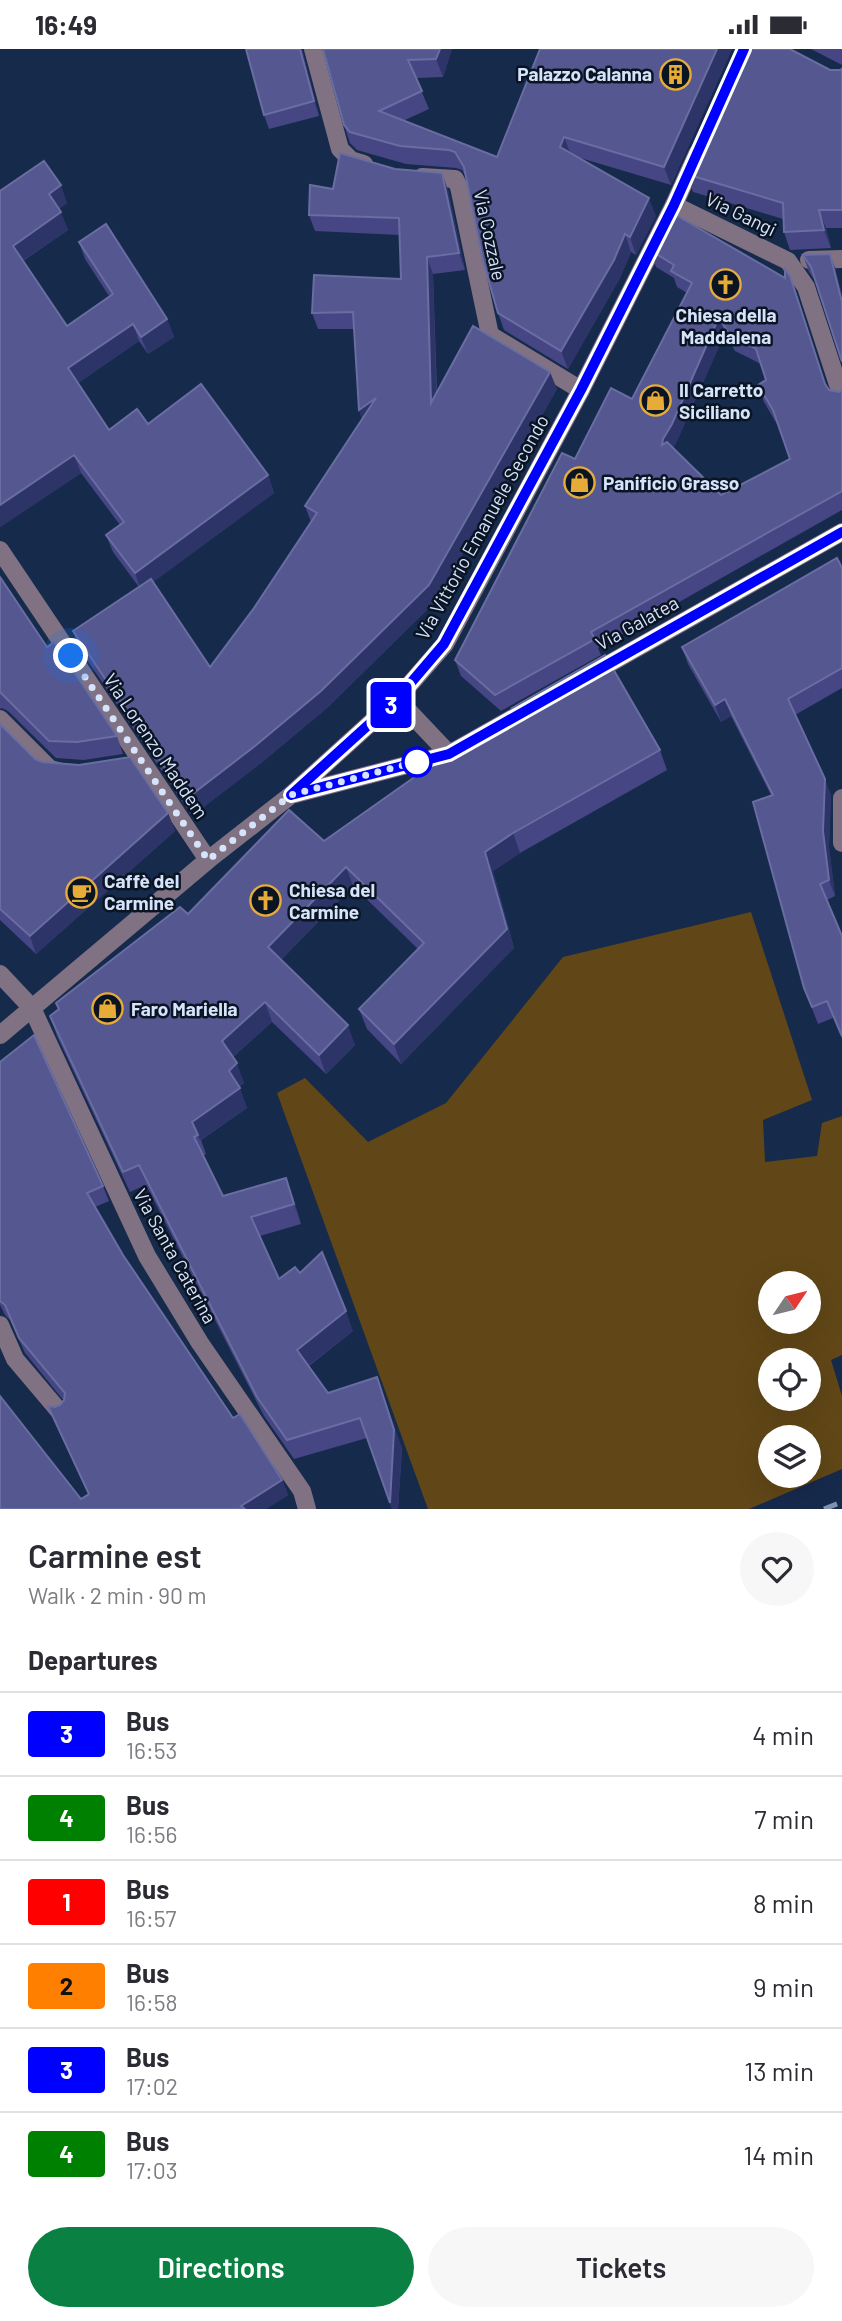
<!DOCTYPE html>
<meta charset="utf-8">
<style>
body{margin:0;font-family:Barlow,sans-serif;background:#f7f7f7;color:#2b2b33;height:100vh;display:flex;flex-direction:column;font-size:26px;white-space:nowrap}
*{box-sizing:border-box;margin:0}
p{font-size:23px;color:#7c7c81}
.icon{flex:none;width:38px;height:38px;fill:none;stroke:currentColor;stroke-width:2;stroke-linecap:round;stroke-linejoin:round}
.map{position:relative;height:1460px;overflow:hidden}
.details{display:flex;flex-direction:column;background:#fff;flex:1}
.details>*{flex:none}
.badge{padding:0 14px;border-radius:5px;font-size:24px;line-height:46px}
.needle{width:46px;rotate:55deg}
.tools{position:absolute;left:758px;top:1222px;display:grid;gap:14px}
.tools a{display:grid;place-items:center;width:63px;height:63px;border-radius:50%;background:#fff;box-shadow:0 7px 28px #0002;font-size:35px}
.you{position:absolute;width:35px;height:35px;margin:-18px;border:5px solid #fff;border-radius:50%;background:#1a73e8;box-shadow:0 0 0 10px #1a73e833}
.map>.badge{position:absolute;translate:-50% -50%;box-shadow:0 0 0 4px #fff}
h2{padding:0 28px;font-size:26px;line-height:63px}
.round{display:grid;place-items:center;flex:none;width:74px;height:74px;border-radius:37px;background:#f7f7f7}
.headline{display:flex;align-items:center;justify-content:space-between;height:119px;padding:0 28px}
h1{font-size:33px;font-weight:600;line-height:52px}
.button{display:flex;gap:14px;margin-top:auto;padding:14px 28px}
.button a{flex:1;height:80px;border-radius:42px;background:#0b8043;color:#fff;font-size:28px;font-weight:600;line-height:80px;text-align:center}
.button a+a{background:#f7f7f7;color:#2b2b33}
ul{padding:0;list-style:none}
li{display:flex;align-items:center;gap:21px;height:84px;padding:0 28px;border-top:2px solid #e1e1e2}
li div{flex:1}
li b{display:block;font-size:26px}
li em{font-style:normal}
li .badge{min-width:77px;font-weight:700;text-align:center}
.status{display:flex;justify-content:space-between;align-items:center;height:49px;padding:0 35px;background:#fff;direction:ltr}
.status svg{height:19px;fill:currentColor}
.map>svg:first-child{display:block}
.green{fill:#614717;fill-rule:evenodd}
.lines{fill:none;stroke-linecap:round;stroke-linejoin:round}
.minor{stroke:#807283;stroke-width:18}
.rail{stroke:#8091ad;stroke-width:5;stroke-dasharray:14 7;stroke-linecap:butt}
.wall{fill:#454683;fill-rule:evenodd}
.shaded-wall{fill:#2c3468}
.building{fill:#555790;stroke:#696da1;stroke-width:2;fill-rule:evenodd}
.line-casing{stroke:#fff;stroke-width:16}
.line{stroke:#00f;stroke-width:10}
.walk{stroke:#d6e4fb;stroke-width:7;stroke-dasharray:0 12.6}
.stop-dot{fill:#fff;stroke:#00f;stroke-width:3.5}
.labels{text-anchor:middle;stroke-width:5;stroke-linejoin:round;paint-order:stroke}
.poi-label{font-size:19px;font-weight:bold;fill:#d6e4fb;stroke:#0a1423;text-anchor:start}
.street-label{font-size:19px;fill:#d6e4fb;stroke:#0a1423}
</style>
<div class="status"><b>16:49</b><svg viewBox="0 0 49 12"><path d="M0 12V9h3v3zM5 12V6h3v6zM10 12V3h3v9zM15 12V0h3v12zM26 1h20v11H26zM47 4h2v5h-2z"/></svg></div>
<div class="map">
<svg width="842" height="1460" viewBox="0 0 842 1460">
<rect width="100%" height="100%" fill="#162a4c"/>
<path class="green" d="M751 863 812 1051 763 1071 765 1113 817 1107 822 1074 842 1067V1306L831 1311 842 1347V1420L749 1460H428L277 1044 305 1029 368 1093 446 1054 563 908ZM770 1234H808V1272H770ZM770 1311H808V1349H770ZM770 1388H808V1426H770Z"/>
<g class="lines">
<g class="minor">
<path d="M313 0 340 100 351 111 364 115"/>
<path d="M422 128 455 130 459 138 490 286 581 341"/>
<path d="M674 156 788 212 806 238 842 348"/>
<path d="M809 211 842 210"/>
<path d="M0 501 208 811"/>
<path d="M591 625 842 483"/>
<path d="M397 650 449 705"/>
<path d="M0 670 50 720 61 723"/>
<path d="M295 745 449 705 536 656"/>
<path d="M842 749V794"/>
<path d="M0 925 32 959 147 1207 200 1294 302 1442 307 1460"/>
<path d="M0 986 208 811 291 746 397 650 445 595 581 341 674 156 697 105"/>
<path d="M0 1276 15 1310 59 1362"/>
</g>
<path class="rail" d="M824 1460 842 1453"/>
</g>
<g class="wall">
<path d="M246 0H302L319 67 269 80 264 66Z"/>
<path d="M323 0H452L443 28 416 29 429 60 403 72 497 108 540 0H732L671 136 577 108 656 167 636 206 631 203 620 229 568 320 504 281 498 264 466 128 462 121 456 119 406 115 357 101 350 94 344 76Z"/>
<path d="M811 0H842V16Z"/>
<path d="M842 19V179H826L831 199 790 201 784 183 783 170 693 143 686 125 830 21H841Z"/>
<path d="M333 140 448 141 465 221 433 225 437 344 557 340 435 553 327 659 261 714 192 767 79 599 73 582 139 538 113 503 106 486 120 476 81 424 0 478V142L67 154 59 160 68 181 23 212 67 277 109 247 85 210 79 193 167 270 174 288 148 305 139 292 78 334 109 381 148 375 268 426 274 444 153 533 210 618 254 559 311 473 305 457 362 370 359 361 354 280H318L312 264 401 230 399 186 315 182 309 166Z"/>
<path d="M650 201 796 243 826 337 829 341 839 343 842 341V461L598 599 601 606 501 662 461 627 455 611 575 410 632 350 687 244 677 238 674 229 656 218ZM725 284 735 302 761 315 766 331 758 336 764 353 778 377 790 410 721 446 673 399 677 392Z"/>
<path d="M830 205 836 222 816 233 809 223 803 206Z"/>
<path d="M842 519V639L795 666 831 746 829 798 835 847 827 851 842 887V990L833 969 818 975 804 939 771 746 731 667 721 673 688 615 682 598Z"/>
<path d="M0 528 47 598 117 687 123 705 84 711 56 709 8 662 2 659 0 660Z"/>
<path d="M512 659 660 701 667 721 520 804 493 822 514 899 401 1015 367 980 359 960 418 900 353 837 281 911 355 996 326 1025 272 973 233 1008 244 1034 239 1038 247 1059 201 1091 206 1105 203 1107 223 1147 293 1148 301 1175 260 1187 279 1230 353 1282 309 1317 328 1344 384 1348 402 1400 398 1460H392L367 1389 294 1410 264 1367 146 1136 130 1143 57 987 50 967 58 961 56 954 188 865 324 792 515 668Z"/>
<path d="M0 675 35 710 168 764 175 782 36 905 0 871Z"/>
<path d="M0 1013 103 1137 109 1152 95 1158 123 1206 233 1369 282 1431 288 1446 266 1460H0L81 1450 88 1445 54 1372 48 1357 55 1358 60 1356 64 1352 25 1304 10 1271 5 1266 0 1256Z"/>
</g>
<g class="shaded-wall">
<path d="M300 0H302L319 67 314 52Z"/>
<path d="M440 0H452L443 28 436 10Z"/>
<path d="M717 0H732L671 136 664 118Z"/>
<path d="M564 88 571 106 560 98Z"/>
<path d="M442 124 448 141 465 221 459 204Z"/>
<path d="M61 136 67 154 55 163 49 145Z"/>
<path d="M649 149 656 167 636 206 630 188Z"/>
<path d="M819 161 826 179 831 199 824 181Z"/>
<path d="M61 163 68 181 19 214 13 197Z"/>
<path d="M625 185 631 203 620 229 568 320 561 302Z"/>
<path d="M830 205 836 222 842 245V253Z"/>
<path d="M427 208 433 225 437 371 431 354Z"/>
<path d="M719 268 725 284 677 392 669 406 662 396 663 390Z"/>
<path d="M167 270 174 288 148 305 141 288Z"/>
<path d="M133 275 139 292 74 337 68 319Z"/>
<path d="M550 323 557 340 435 553 327 659 261 714 192 767 186 750Z"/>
<path d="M376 349 365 378 359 361Z"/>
<path d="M74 406 81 424 0 478V456Z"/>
<path d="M268 426 274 444 141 542 135 524Z"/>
<path d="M725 650 731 667 721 673 715 656Z"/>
<path d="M825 730 831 746 829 798 835 847 829 831 823 782Z"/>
<path d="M168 764 175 782 36 905 30 887Z"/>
<path d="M513 784 520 804 493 822 514 899 401 1015 394 995 485 803Z"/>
<path d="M346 818 353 837 275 917 268 898Z"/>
<path d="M265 953 272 973 229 1011 222 992Z"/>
<path d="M348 976 355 996 326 1025 319 1006Z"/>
<path d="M237 1014 244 1034 236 1042 229 1022Z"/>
<path d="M240 1039 247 1059 200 1091 192 1073Z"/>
<path d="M286 1129 293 1148 301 1175 294 1155Z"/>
<path d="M346 1262 353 1282 304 1320 297 1301Z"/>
<path d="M377 1328 402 1400 398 1460H392L390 1454Z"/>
<path d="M282 1431 288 1446 266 1460H242L241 1457Z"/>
</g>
<g class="building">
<path d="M246 0H300L314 52 264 66Z"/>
<path d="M323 0H440L436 10 408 11 422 42 379 62 497 108 540 0H717L664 118 564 88 560 98 649 149 630 188 625 185 614 211 561 302 498 264 483 212 464 118 455 103 449 101 400 97 350 83 344 76Z"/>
<path d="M742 0H790L830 21H841L842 19V161H819L824 181 784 183 783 154 686 125Z"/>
<path d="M340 104 395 120 442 124 459 204 427 208 431 354 473 277 550 323 429 536 321 642 255 697 186 750 73 582 151 530 210 618 254 559 317 464 305 457 376 349 359 361 353 263 312 264 314 226 401 230 399 169 309 166 310 136 333 140Z"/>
<path d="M44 112 61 136 49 145 61 163 13 197 67 277 113 245 79 193 106 175 167 270 141 288 133 275 68 319 109 381 137 360 148 375 201 335 268 426 135 524 106 486 124 473 74 406 0 456V142Z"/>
<path d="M669 162 785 229V220L790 227 825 335 829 341 839 343 842 341V442L591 583 595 590 495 646 455 611 562 404 575 410 611 339 632 350 692 234 671 222 674 216 650 201ZM719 268 729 285 756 300 766 331 758 336 773 361 790 410 721 446 667 393 662 396 663 390 672 375Z"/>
<path d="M830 205 842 253V313L811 218 803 206Z"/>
<path d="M837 509 842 519V619L788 650 825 730 823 782 829 831 820 835 842 887V987L827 952 812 958 804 939 753 753 773 746 725 650 715 656 682 598Z"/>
<path d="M0 528 47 598 54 593 117 687 77 693 49 692 0 643Z"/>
<path d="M605 606 660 701 513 784 485 803 507 880 394 995 359 960 424 894 346 818 268 898 348 976 319 1006 265 953 222 992 237 1014 229 1022 240 1039 192 1073 198 1086 194 1088 223 1147 286 1129 294 1155 251 1168 279 1230 295 1218 300 1224 322 1203 346 1262 297 1301 328 1344 377 1328 394 1381 390 1454 360 1369 287 1391 257 1348 139 1116 123 1123 50 967 59 960 56 954 180 858 188 865 289 761 324 792 416 727 520 665 512 659Z"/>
<path d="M0 675 35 710 42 713 79 716 130 708 168 764 30 887 0 860Z"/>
<path d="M34 986 103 1137 87 1144 123 1206 233 1369 240 1365 282 1431 241 1457 245 1460H0V1347L81 1450 89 1445 48 1357 55 1358 60 1356 64 1351 65 1344 19 1289 5 1256 0 1252V1013Z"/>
</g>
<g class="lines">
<defs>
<path id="line" d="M744 0 674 156 581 341 444 595 397 650 291 746 449 705 842 483"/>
</defs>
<use href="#line" class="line-casing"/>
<use href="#line" class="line"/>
<path class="walk" d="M71 607 208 811 291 746 423 711 417 713"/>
</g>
<defs>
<symbol id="building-ring" viewBox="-11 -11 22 22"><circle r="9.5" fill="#0a1423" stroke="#e7ac37" stroke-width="1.5"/><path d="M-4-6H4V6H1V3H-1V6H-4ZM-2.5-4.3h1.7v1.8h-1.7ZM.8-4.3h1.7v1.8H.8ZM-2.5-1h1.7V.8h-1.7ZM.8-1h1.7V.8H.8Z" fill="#e7ac37"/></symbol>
<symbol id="church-ring" viewBox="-11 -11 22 22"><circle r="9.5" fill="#0a1423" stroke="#e7ac37" stroke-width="1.5"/><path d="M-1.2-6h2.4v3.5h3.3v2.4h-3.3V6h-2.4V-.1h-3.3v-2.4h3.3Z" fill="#e7ac37"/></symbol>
<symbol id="shop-ring" viewBox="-11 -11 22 22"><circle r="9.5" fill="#0a1423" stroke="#e7ac37" stroke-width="1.5"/><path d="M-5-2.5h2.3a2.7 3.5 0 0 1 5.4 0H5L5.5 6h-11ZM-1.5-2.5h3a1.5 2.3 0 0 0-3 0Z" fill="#e7ac37"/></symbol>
<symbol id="cafe-ring" viewBox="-11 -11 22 22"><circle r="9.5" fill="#0a1423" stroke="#e7ac37" stroke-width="1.5"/><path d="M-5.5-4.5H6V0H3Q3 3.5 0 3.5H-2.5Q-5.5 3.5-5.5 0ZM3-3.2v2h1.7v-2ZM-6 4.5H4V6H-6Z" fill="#e7ac37"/></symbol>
</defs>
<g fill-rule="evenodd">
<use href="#building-ring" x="658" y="8" width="35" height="35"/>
<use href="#church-ring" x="708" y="218" width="35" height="35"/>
<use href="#shop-ring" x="638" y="334" width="35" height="35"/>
<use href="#shop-ring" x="562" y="416" width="35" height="35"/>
<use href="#cafe-ring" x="64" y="826" width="35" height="35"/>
<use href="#church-ring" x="248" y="834" width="35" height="35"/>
<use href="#shop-ring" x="90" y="942" width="35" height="35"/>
</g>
<circle class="stop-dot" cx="417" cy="713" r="14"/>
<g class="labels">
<g class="poi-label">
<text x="652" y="32" text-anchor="end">Palazzo Calanna</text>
<text x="726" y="273" text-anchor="middle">Chiesa della<tspan x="726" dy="22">Maddalena</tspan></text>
<text x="679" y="348">Il Carretto<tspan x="679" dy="22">Siciliano</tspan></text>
<text x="603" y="441">Panificio Grasso</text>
<text x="104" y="839">Caffè del<tspan x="104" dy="22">Carmine</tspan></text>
<text x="289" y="848">Chiesa del<tspan x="289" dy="22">Carmine</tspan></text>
<text x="131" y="967">Faro Mariella</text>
</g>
<g class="street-label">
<text transform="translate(741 165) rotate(26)" y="7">Via Gangi</text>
<text transform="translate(490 186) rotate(78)" y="7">Via Cozzale</text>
<text transform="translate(482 478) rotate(-61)" y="7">Via Vittorio Emanuele Secondo</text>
<text transform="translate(637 574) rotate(-29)" y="7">Via Galatea</text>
<text transform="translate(156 697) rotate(56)" y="7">Via Lorenzo Maddem</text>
<text transform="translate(175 1207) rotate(61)" y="7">Via Santa Caterina</text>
</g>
</g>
</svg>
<div class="tools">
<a><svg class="needle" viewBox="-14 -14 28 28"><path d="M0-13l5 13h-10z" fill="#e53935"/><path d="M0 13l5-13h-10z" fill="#7c7c81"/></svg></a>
<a><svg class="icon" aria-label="locate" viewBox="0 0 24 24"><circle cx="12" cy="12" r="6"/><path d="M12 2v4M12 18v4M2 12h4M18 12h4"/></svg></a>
<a><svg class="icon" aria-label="layers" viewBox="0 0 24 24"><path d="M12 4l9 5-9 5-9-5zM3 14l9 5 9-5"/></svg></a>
</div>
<div class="you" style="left:71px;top:607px"></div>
<b class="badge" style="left:391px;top:656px;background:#00f;color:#fff">3</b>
</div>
<section class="details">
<div class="headline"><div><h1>Carmine est</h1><p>Walk · 2 min · 90 m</p></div><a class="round"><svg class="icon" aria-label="heart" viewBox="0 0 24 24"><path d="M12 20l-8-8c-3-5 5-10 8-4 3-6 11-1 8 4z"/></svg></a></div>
<h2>Departures</h2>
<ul>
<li><span class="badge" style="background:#00f;color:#fff">3</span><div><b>Bus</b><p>16:53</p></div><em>4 min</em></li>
<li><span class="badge" style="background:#008000;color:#fff">4</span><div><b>Bus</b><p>16:56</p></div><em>7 min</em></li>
<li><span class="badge" style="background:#f00;color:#fff">1</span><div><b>Bus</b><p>16:57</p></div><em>8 min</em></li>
<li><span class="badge" style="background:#ff8000;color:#111">2</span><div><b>Bus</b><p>16:58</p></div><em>9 min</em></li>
<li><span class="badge" style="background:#00f;color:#fff">3</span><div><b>Bus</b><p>17:02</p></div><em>13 min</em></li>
<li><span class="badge" style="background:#008000;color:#fff">4</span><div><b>Bus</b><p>17:03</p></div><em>14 min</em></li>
</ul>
<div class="button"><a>Directions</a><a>Tickets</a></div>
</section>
